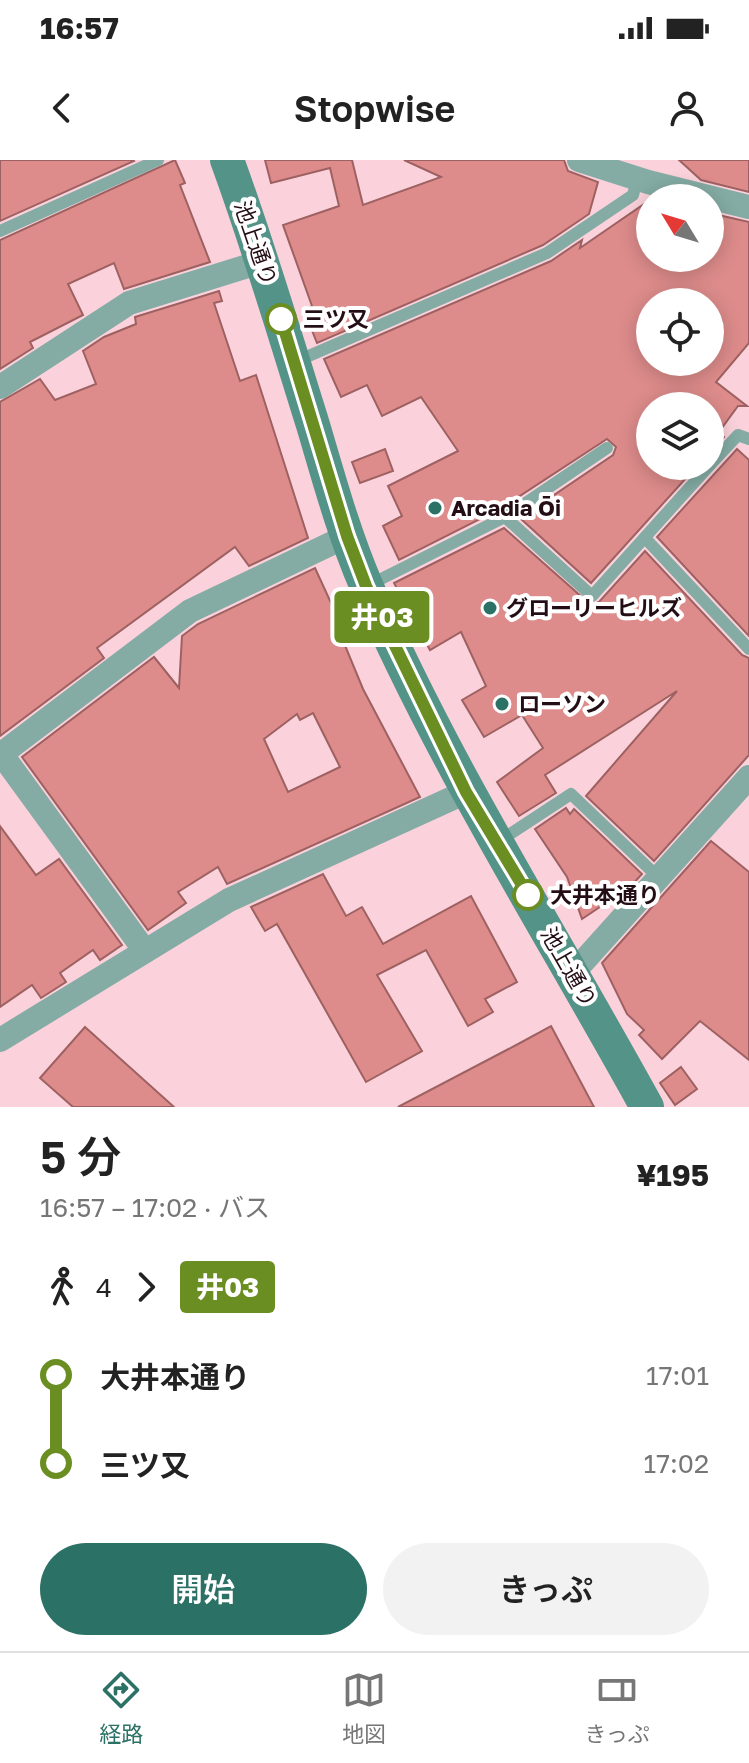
<!DOCTYPE html>
<html lang="ja">
<meta charset="utf-8">
<style>
body{margin:0;font-family:"Golos Text","Noto Sans JP",sans-serif;background:#f2f2f2;color:#222;height:100vh;display:flex;flex-direction:column;font-size:30px;white-space:nowrap}
*{box-sizing:border-box;margin:0}
p{font-size:26px;color:#767676}
.icon{flex:none;width:44px;height:44px;fill:none;stroke:currentColor;stroke-width:2;stroke-linecap:round;stroke-linejoin:round}
.map{position:relative;height:947px;overflow:hidden}
.panel{display:flex;flex-direction:column;background:#fff;flex:1}
.panel>*{flex:none}
.badge{padding:0 16px;border-radius:6px;font-size:28px;line-height:52px}
.needle{width:52px;rotate:308deg}
.fabs{position:absolute;left:636px;top:24px;display:grid;gap:16px}
.fabs a{display:grid;place-items:center;width:88px;height:88px;border-radius:50%;background:#fff;box-shadow:0 4px 20px #0003;font-size:40px}
.map>.badge{position:absolute;translate:-50% -50%;box-shadow:0 0 0 4px #fff}
.legs{display:flex;align-items:center;gap:12px;height:88px;padding:0 40px;font-size:26px}
.legs p{margin-inline-start:auto}
.overview{display:flex;align-items:center;justify-content:space-between;height:136px;padding:0 40px}
h1{font-size:44px;font-weight:600;line-height:60px}
.action{display:flex;gap:16px;margin-top:auto;padding:16px 40px}
.action a{flex:1;height:92px;border-radius:48px;background:#2c7166;color:#fff;font-size:32px;font-weight:600;line-height:92px;text-align:center}
.action a+a{background:#f2f2f2;color:#222}
ul{padding:0 40px;list-style:none}
li{display:flex;align-items:center;gap:28px;height:88px;font-size:30px}
li i{display:grid;place-items:center;width:12px;height:100%;margin:0 10px;background:currentColor}
li i::after{content:'';width:20px;height:20px;margin:-10px;border:6px solid;border-radius:50%;background:#fff}
li p{margin-inline-start:auto}
li:first-child i{background:linear-gradient(#0000 50%,currentColor 0)}
li:last-child i{background:linear-gradient(currentColor 50%,#0000 0)}
.status{display:flex;justify-content:space-between;align-items:center;height:56px;padding:0 40px;background:#fff;direction:ltr}
.status svg{height:22px;fill:currentColor}
header{display:flex;justify-content:space-between;align-items:center;height:104px;padding:0 40px;background:#fff;font-size:36px;font-weight:600}
.tab-bar{display:flex;justify-content:space-around;align-items:center;height:112px;border-top:2px solid #e0e0e0;background:#fff;font-size:22px;color:#767676}
.tab-bar a{display:grid;justify-items:center;gap:4px}
.tab-bar .on{color:#2c7166}
.map>svg:first-child{display:block}
.building{fill:#dd8c8b;stroke:#9e6161;stroke-width:2;fill-rule:evenodd}
.lines{fill:none;stroke-linecap:round;stroke-linejoin:round}
.lane{stroke:#84aca4;stroke-width:12}
.street{stroke:#84aca4;stroke-width:24}
.secondary{stroke:#549387;stroke-width:34}
.line-1-casing{stroke:#fff;stroke-width:18}
.line-1{stroke:#6b8e23;stroke-width:12}
.stop-1-dot{fill:#fff;stroke:#6b8e23;stroke-width:4}
.poi-dot{fill:#2c7166;stroke:#fff;stroke-width:3}
.labels{text-anchor:middle;stroke-width:8;stroke-linejoin:round;paint-order:stroke}
.street-label{font-size:22px;fill:#240e15;stroke:#fff}
.stop-label{font-size:22px;font-weight:bold;fill:#240e15;stroke:#fff;text-anchor:start}
.poi-label{font-size:22px;font-weight:bold;fill:#240e15;stroke:#fff;text-anchor:start}
</style>
<div class="status"><b>16:57</b><svg viewBox="0 0 49 12"><path d="M0 12V9h3v3zM5 12V6h3v6zM10 12V3h3v9zM15 12V0h3v12zM26 1h20v11H26zM47 4h2v5h-2z"/></svg></div>
<header><svg class="icon" aria-label="back" viewBox="0 0 24 24"><path d="M15 5l-7 7 7 7"/></svg>Stopwise<svg class="icon" aria-label="person" viewBox="0 0 24 24"><circle cx="12" cy="8" r="4"/><path d="M4 21q1-7 8-7t8 7"/></svg></header>
<div class="map">
<svg width="749" height="947" viewBox="0 0 749 947">
<rect width="100%" height="100%" fill="#fbd2dc"/>
<g class="building">
<path d="M0 0H133L134 1 0 61Z"/>
<path d="M175 0 185 23 180 25 210 102 124 129 114 103 68 124 83 155 30 182 33 188 0 209V80Z"/>
<path d="M265 0H352L363 45 441 17 404 0H564L568 11 598 22 589 54 543 85 317 183 311 168 316 165 309 148 312 146 283 65 339 46 330 8 271 23Z"/>
<path d="M679 0H749V32L701 20Z"/>
<path d="M650 40V98H710V53L749 62V183L716 222 747 246H738L719 272 724 277 710 292V246H650V306H697L591 423 520 358 613 295 616 287 607 279 500 349 399 400 383 366 402 356 388 326 458 291 421 237 382 256 367 225 341 237 324 199 551 101 582 80 580 88ZM650 142H710V202H650Z"/>
<path d="M219 131 222 141 214 143 240 221 256 215 308 378 249 406 235 387 97 488 104 498 0 576V242L40 219 55 240 96 224 83 191 104 177 136 164 135 157Z"/>
<path d="M385 289 393 311 360 323 352 302Z"/>
<path d="M737 289 749 300V476L657 377Z"/>
<path d="M504 368 591 445 599 442 645 391 742 495 749 498V595L654 701 586 636 677 531 545 615 556 633 519 656 497 622 543 588 522 555 484 577 462 540 486 526 461 472 430 490 394 423Z"/>
<path d="M315 408 343 469 339 471 363 529 420 637 227 724 218 707 178 732 186 743 148 770 22 597 154 497 179 528 182 476 198 464ZM313 553 340 607 288 632 264 579 297 554 300 560Z"/>
<path d="M566 648 570 654 574 649 642 714 631 726 582 759 567 717 535 669Z"/>
<path d="M0 666 36 715 59 699 122 785 100 800 93 790 60 813 66 822 41 838 32 825 0 847Z"/>
<path d="M711 681 749 712V900L700 861 662 899 639 875 644 870 627 854 602 803Z"/>
<path d="M323 714 346 756 362 747 383 784 471 736 517 822 485 839 493 852 468 866 426 790 377 815 422 891 366 922 277 764 265 771 251 747Z"/>
<path d="M551 866 594 947H398L520 883Z"/>
<path d="M85 867 174 947H73L40 918Z"/>
<path d="M681 907 697 929 675 945 660 923Z"/>
</g>
<g class="lines">
<g class="lane">
<path d="M0 71 158 0"/>
<path d="M297 201 547 93 633 35 637 19"/>
<path d="M710 305 738 275 749 279"/>
<path d="M505 357 607 288"/>
<path d="M645 378 749 489"/>
<path d="M369 425 505 357 592 436 709 306"/>
<path d="M498 682 571 634 659 718"/>
</g>
<g class="street">
<path d="M579 0 648 22 749 47"/>
<path d="M0 227 129 143 264 101"/>
<path d="M0 592 145 791"/>
<path d="M0 595 190 451 347 376"/>
<path d="M573 813 749 617"/>
<path d="M0 880 229 740 466 632"/>
</g>
<path class="secondary" d="M227 0C259 87 285 176 313 265 329 319 344 374 366 425 445 607 552 774 647 947"/>
</g>
<g class="lines">
<defs>
<path id="line-1" d="M281 159 347 376 366 426 466 632 528 735"/>
</defs>
<use href="#line-1" class="line-1-casing"/>
<use href="#line-1" class="line-1"/>
</g>
<g class="stop-1-dot">
<circle cx="281" cy="159" r="14"/>
<circle cx="528" cy="735" r="14"/>
</g>
<g class="poi-dot">
<circle cx="435" cy="348" r="8"/>
<circle cx="490" cy="448" r="8"/>
<circle cx="502" cy="544" r="8"/>
</g>
<g class="labels">
<g class="street-label">
<text transform="translate(256 83) rotate(71)" y="8">池上通り</text>
<text transform="translate(569 807) rotate(60)" y="8">池上通り</text>
</g>
<g class="stop-label">
<text x="303" y="167">三ツ又</text>
<text x="550" y="743">大井本通り</text>
</g>
<g class="poi-label">
<text x="451" y="356">Arcadia Ōi</text>
<text x="506" y="456">グローリーヒルズ</text>
<text x="518" y="552">ローソン</text>
</g>
</g>
</svg>
<div class="fabs">
<a><svg class="needle" viewBox="-14 -14 28 28"><path d="M0-13l5 13h-10z" fill="#e53935"/><path d="M0 13l5-13h-10z" fill="#767676"/></svg></a>
<a><svg class="icon" aria-label="locate" viewBox="0 0 24 24"><circle cx="12" cy="12" r="6"/><path d="M12 2v4M12 18v4M2 12h4M18 12h4"/></svg></a>
<a><svg class="icon" aria-label="layers" viewBox="0 0 24 24"><path d="M12 4l9 5-9 5-9-5zM3 14l9 5 9-5"/></svg></a>
</div>
<b class="badge" style="left:382px;top:457px;background:#6b8e23;color:#fff">井03</b>
</div>
<section class="panel">
<div class="overview"><div><h1>5 分</h1><p>16:57 – 17:02 · バス</p></div><b>¥195</b></div>
<div class="legs"><svg class="icon" aria-label="walk" viewBox="0 0 24 24"><circle cx="13" cy="4" r="2"/><path d="M13 8l-2 6 4 7M11 14l-3 7M7 12l3-4h3l4 4"/></svg>4<svg class="icon" aria-label="forward" viewBox="0 0 24 24"><path d="M9 5l7 7-7 7"/></svg><b class="badge" style="background:#6b8e23;color:#fff">井03</b></div>
<ul>
<li><i style="color:#6b8e23"></i><b>大井本通り</b><p>17:01</p></li>
<li><i style="color:#6b8e23"></i><b>三ツ又</b><p>17:02</p></li>
</ul>
<div class="action"><a>開始</a><a>きっぷ</a></div>
</section>
<nav class="tab-bar">
<a class="on"><svg class="icon" aria-label="directions" viewBox="0 0 24 24"><path d="M12 3l9 9-9 9-9-9zM9 14v-3h6M13 9l2 2-2 2"/></svg>経路</a>
<a><svg class="icon" aria-label="map" viewBox="0 0 24 24"><path d="M3 6l6-2 6 2 6-2v14l-6 2-6-2-6 2zM9 4v14M15 6v14"/></svg>地図</a>
<a><svg class="icon" aria-label="tickets" viewBox="0 0 24 24"><path d="M3 7h18v10H3zM15 7v10"/></svg>きっぷ</a>
</nav>
